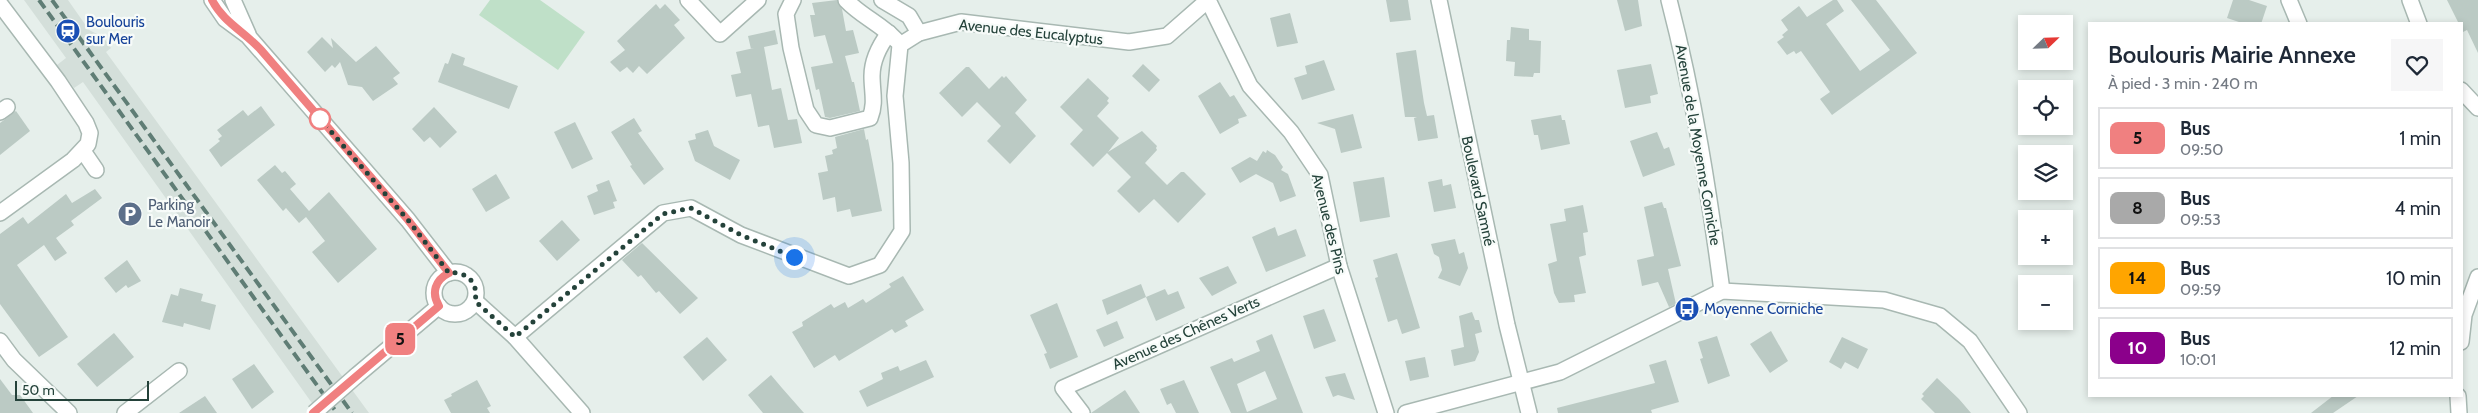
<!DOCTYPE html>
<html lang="fr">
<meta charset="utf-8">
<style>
body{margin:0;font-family:Cabin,sans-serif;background:#f6f6f7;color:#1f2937;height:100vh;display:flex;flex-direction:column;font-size:19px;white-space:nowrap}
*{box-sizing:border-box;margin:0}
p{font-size:16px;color:#747a83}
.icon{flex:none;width:28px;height:28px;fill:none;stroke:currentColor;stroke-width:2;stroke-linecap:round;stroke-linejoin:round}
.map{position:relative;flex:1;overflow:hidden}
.sheet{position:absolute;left:2088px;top:22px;width:375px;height:375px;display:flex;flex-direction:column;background:#fff;border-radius:0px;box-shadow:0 2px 8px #0003}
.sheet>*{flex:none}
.badge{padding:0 10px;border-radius:8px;font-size:18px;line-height:32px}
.needle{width:32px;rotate:67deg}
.buttons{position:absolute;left:2018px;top:15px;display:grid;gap:10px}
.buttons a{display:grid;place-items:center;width:55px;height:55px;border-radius:0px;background:#fff;box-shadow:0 2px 8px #0003;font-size:25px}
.scale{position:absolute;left:15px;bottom:12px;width:134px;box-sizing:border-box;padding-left:5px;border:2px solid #24423a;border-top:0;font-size:14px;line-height:18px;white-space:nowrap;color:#24423a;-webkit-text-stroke:4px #f7fbf9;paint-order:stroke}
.you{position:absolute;width:25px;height:25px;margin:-12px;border:4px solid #fff;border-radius:50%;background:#1a73e8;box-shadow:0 0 0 8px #1a73e833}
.map>.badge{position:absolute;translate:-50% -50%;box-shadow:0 0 0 2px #fff}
.round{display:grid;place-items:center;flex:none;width:52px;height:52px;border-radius:0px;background:#f6f6f7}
.head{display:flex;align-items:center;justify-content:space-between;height:85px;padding:0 20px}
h1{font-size:24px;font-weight:600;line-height:38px}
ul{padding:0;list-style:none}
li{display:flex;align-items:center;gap:15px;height:62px;margin:0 10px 8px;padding:0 10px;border:2px solid #e0e1e3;border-radius:0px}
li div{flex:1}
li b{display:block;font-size:19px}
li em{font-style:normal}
li .badge{min-width:55px;font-weight:700;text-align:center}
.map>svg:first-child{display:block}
.built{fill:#d4dfda}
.green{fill:#bfe0c8}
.building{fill:#bbcac4;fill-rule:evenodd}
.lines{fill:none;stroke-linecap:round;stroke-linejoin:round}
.minor-casing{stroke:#a8b8b2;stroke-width:18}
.minor{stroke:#fff;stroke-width:15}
.rail{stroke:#5f7d75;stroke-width:4;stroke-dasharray:10 5;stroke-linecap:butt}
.minor-bridge-casing{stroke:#a8b8b2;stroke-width:18;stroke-linecap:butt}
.minor-bridge{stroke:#fff;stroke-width:15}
.line-casing{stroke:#fff;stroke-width:11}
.line{stroke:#f08080;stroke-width:8}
.walk{stroke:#24423a;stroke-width:5;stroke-dasharray:0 9}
.stop-dot{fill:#fff;stroke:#f08080;stroke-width:2.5}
.labels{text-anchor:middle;stroke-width:4.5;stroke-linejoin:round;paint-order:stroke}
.transit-label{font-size:15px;fill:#164399;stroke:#f7fbf9;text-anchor:start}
.street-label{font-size:15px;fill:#24423a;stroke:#f7fbf9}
.service-label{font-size:15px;fill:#4e5e75;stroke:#f7fbf9;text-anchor:start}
</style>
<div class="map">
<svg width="2478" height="413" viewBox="0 0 2478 413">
<rect width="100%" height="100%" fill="#e6efeb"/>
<path class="built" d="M24 0H68L89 30 103 37 111 48 106 52 369 413H319L83 82 74 88 57 65 66 58Z"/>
<path class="green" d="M490 0H540L585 32 558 70 479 15Z"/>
<g class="building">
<path d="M837 0 842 9 846 31 853 30 859 53 845 56 852 82H854L860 111 830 118 825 117 819 89 816 90 811 67 833 63 825 35 814 37 810 15H815L812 3Z"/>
<path d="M1386 0H1408L1411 20 1390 22Z"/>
<path d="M1617 0H1638L1642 26 1625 31Z"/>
<path d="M1833 0H1837L1844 11 1826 24 1860 71 1890 50 1851 0H1876L1917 53 1832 115 1820 99 1830 92 1801 51 1796 54 1794 51 1787 55 1777 42 1784 37 1782 35 1788 30 1781 20 1799 6 1807 17Z"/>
<path d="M2233 0H2249L2267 6 2261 24H2245L2227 18Z"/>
<path d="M2447 0H2478V53L2467 30 2461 33V24H2459Z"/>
<path d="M656 4 660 9 665 4 680 20 674 25 685 38 647 74 639 66 633 73 627 67 620 72 610 62 625 50 617 41Z"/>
<path d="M1290 13 1298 43 1277 47 1270 18Z"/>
<path d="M1511 27 1529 29V40L1541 41 1540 73H1534L1533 77 1514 76 1515 62 1506 61 1507 40H1510Z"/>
<path d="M775 30 778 44 764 47 772 90 781 88 788 120 797 119 802 143 774 148 769 125 758 127 751 94 736 97 731 75 741 73 736 52 754 48 751 49 748 36Z"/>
<path d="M322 37 333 48 331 38 356 62 376 46 400 73 393 78 398 84 373 101 362 87 348 85 340 62 335 68 332 65 325 72 307 52Z"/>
<path d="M1416 50 1424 103 1427 116 1434 115 1438 138 1418 141 1414 118 1417 117H1405L1396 53Z"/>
<path d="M452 53 465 58 463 65 518 86 509 109 438 82 445 63 448 64Z"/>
<path d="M1324 60 1335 90 1302 100 1294 78 1307 74 1305 66Z"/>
<path d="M1143 64 1160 80 1149 92 1132 76Z"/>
<path d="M1651 64 1658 94 1650 96 1651 103 1625 108 1617 70Z"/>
<path d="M966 67H969L989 89 1002 76 1004 78 1006 76 1027 100 1015 113 1036 136 1010 164 987 141 1001 126 977 102 962 117 939 93Z"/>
<path d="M1088 78 1109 98 1107 101 1109 103 1097 116 1119 138 1108 152 1142 131 1157 146 1156 148 1157 150 1145 163 1167 185 1181 172H1184L1206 194 1178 223 1154 199 1139 213 1117 191 1131 177 1107 153 1093 167 1070 144 1083 130 1060 107Z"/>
<path d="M1220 82 1230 97 1234 95 1247 116 1238 119 1239 123 1220 134 1198 96Z"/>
<path d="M261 106 275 125 221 167 209 150 220 141 218 139 222 136 217 130 243 110 248 116Z"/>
<path d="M434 107 457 132 440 148 430 137 424 142 412 129Z"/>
<path d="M16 111 30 131 0 155V123Z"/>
<path d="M1353 114 1362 148 1341 153 1335 129 1317 123Z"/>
<path d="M1561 115 1562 120H1565L1570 144 1541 150 1538 135H1534L1531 120Z"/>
<path d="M634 118 642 131 638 133 664 169 644 185 630 166 632 165 611 132Z"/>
<path d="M575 122 593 159 572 169 554 132Z"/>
<path d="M864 129 866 140 868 139 882 211 852 217 850 209 837 212 835 197 823 200 818 173 828 171 825 156 833 154 832 150 837 148 835 137Z"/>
<path d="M708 130 714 146 740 160 730 180 695 161 688 141 696 139 695 134Z"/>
<path d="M1657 132 1664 149 1669 147 1675 165 1643 177 1630 141Z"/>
<path d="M1267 150 1275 155 1283 167 1281 170 1288 174 1296 196 1280 202 1273 183 1256 174 1240 183 1231 168 1250 157 1257 161 1263 151 1266 153Z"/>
<path d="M275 165 282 173 285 171 296 184 290 189 309 211 329 192 377 249 338 283 312 252 325 241 306 217 299 223 286 208 283 211 257 180Z"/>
<path d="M496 174 510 198 486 212 472 189Z"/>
<path d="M1384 177 1390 217 1360 222 1353 182Z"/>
<path d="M1442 179 1443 186 1451 184 1456 208 1434 212 1428 182Z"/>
<path d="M609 180 617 201 613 202 615 208 594 215 587 196 598 191 596 185Z"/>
<path d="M95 189 102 198 71 221 74 225 56 238 67 253 55 261 44 245 17 265 68 337 39 357 0 304V234L23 217 28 224 66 194 72 203Z"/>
<path d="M1662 202 1664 208H1666L1681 266 1668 269 1676 304 1669 307 1658 282 1642 286 1637 260 1654 256 1644 207Z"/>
<path d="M1583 205 1588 232 1583 233 1586 255 1579 257 1586 293 1574 295 1575 302 1559 303 1554 293 1548 264 1557 261 1550 224 1566 221 1564 209Z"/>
<path d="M562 220 580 240 557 261 539 241Z"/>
<path d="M1275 227 1278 236 1296 229 1306 256 1266 272 1252 237Z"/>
<path d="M1455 239 1459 254 1464 252 1468 268 1460 286 1438 278 1442 270 1439 257 1434 254 1431 244Z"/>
<path d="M642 243 698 298 680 314 659 291 656 293 641 275 638 277 622 260Z"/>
<path d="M1397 253 1420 328 1402 334 1397 319 1388 322 1375 278 1378 277 1373 260Z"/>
<path d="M127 260 141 281 128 288 126 285 116 293 104 278Z"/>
<path d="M1228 266 1237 283 1212 296 1199 278Z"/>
<path d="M903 276 924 310 905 321 908 326 895 333 892 329 839 361 835 355 814 368 792 332 803 326 802 322 831 304 834 308 845 302 848 308 863 299 866 303 891 287 889 284Z"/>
<path d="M1141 284 1146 297 1165 289 1168 295 1178 291 1185 308 1156 321 1146 297 1107 315 1102 300Z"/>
<path d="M180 288 203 294 201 301 216 305 210 330 184 323 183 327 162 322 171 294 178 296Z"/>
<path d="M1057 303 1078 357 1050 369 1044 354 1047 353 1030 315Z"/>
<path d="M1324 309 1336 341 1314 349 1303 316Z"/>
<path d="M1472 312 1475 320H1479L1482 332 1475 334 1479 352 1475 361 1454 366 1451 350 1464 347 1459 316Z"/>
<path d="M1117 321 1124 338 1104 347 1096 330Z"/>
<path d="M1771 331 1788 361 1770 373 1750 344Z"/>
<path d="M114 333 134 357 97 387 77 364Z"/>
<path d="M1272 334 1303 413H1231L1210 367 1232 358 1234 362 1260 351 1256 341ZM1265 371 1277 399 1247 412 1237 384Z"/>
<path d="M1717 336 1730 376 1708 384 1700 359 1703 358 1698 342Z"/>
<path d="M707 337 727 360 703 381 683 357Z"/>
<path d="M1842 337 1868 349 1858 369 1845 362 1841 369 1829 362Z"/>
<path d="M1425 357 1429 377 1410 381 1405 361Z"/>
<path d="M926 360 934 377 867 407 859 391 883 379 881 373 898 366 900 371Z"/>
<path d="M1666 360 1679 402 1651 410 1652 413H1558L1557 408 1655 383 1649 365Z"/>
<path d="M254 364 274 392 252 409 232 379Z"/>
<path d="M1345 373 1355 400 1338 395 1333 397 1325 377Z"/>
<path d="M771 375 782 388 804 413H763L748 395Z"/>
<path d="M1937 378 1959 399 1971 413H1935L1921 399 1924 396 1922 394Z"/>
<path d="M0 379 12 395H20L33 413H0Z"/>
<path d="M477 380 491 406 487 408 490 413H451L444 400 452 396 451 394Z"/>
<path d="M1184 380 1199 413H1176L1171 403 1167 405 1160 389Z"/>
<path d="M1125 390 1140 413H1091Z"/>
<path d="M205 396 217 413H179Z"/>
<path d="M2333 396H2358L2333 413H2311Z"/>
</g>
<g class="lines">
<defs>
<g id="minor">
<path d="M212 0 225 19 248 36 408 220 449 273"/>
<path d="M233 0 248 34"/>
<path d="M688 0 720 34 758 0"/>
<path d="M793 0 786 14 791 48 806 110 816 125 830 128 870 118C876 103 872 92 872 76 872 60 880 45 889 33"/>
<path d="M846 0C861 16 881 24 896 40"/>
<path d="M882 0 909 16 919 33"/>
<path d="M1208 0 1250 86 1291 132 1320 175 1339 266 1386 413"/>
<path d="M1439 0 1507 325 1529 413"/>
<path d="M1669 0C1694 96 1709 193 1722 291"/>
<path d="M2289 0 2299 24"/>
<path d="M2410 0 2419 24"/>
<path d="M0 4 58 81 86 123 90 133 88 144 73 160 0 213"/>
<path d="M2461 90 2478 108"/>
<path d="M0 112 7 107"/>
<path d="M83 151 96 170"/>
<circle cx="455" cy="293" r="21"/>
<path d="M475 301 515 337 582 413"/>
<path d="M515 337 663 213 691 208 741 235 849 276 880 265 902 231 901 163 895 96 900 45 919 33 961 22 1129 42 1167 36 1208 0"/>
<path d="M0 341 14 360 69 413"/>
<path d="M2461 342 2464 315 2478 277"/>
<path d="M356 376 439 306"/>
<path d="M2458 396 2459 413"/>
<path d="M125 413 179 371"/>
<path d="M1082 413 1063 388 1339 266"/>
<path d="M1406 413 1560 372 1722 291 1884 300 1940 316 1970 341 2019 413"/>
</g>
</defs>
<use href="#minor" class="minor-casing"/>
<use href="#minor" class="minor"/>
<g class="rail">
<path d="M39 0 337 413"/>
<path d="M52 0 352 413"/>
</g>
<defs>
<path id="minor-bridge" d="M314 413 356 376"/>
</defs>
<use href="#minor-bridge" class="minor-bridge-casing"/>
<use href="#minor-bridge" class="minor-bridge"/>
</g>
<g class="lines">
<defs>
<path id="line" d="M212 0C223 22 245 32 261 50L408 220 449 273C435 280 431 293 439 306L313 413"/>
</defs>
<use href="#line" class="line-casing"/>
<use href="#line" class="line"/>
<path class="walk" d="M320 119 408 220 449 273C467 271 479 283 475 301L515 337 663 214 691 208 741 235 794 257"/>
</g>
<defs>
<symbol id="station-disc" viewBox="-11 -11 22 22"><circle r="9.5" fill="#1a4fb4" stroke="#f7fbf9"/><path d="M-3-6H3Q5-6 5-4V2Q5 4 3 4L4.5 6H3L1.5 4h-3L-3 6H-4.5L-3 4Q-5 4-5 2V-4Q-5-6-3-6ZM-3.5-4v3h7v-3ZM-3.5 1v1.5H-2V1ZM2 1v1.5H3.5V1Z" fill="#fff"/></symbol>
<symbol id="parking-disc" viewBox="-11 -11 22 22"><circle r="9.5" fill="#5c6f8a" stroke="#f7fbf9"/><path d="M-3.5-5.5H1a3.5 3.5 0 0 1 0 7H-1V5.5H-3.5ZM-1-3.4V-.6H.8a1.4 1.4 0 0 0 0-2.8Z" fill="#fff"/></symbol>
<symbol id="bus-disc" viewBox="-11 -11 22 22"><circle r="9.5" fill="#1a4fb4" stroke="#f7fbf9"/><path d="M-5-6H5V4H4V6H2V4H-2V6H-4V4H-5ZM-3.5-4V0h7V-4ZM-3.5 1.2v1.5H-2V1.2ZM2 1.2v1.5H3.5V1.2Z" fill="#fff"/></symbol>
</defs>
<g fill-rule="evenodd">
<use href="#station-disc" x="54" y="17" width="28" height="28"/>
<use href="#parking-disc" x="116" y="200" width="28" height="28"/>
<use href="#bus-disc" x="1673" y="295" width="28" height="28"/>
</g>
<circle class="stop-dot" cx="320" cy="119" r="10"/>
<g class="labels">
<g class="transit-label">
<text x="86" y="27">Boulouris<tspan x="86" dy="17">sur Mer</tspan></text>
<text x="1704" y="314">Moyenne Corniche</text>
</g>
<g class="street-label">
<text transform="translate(1031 32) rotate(6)" y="5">Avenue des Eucalyptus</text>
<text transform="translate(1698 145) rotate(80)" y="5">Avenue de la Moyenne Corniche</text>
<text transform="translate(1478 191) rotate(78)" y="5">Boulevard Samné</text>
<text transform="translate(1329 224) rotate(76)" y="5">Avenue des Pins</text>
<text transform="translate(1186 333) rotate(-24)" y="5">Avenue des Chênes Verts</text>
</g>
<g class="service-label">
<text x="148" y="210">Parking<tspan x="148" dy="17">Le Manoir</tspan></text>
</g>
</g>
</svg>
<div class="buttons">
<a><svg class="needle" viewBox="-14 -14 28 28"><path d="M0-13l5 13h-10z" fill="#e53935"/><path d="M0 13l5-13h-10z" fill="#747a83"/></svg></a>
<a><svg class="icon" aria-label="locate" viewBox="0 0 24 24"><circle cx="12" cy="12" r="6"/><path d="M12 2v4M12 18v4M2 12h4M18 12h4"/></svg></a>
<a><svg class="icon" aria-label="layers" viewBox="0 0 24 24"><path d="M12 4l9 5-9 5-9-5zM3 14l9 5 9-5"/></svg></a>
<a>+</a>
<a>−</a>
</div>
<div class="scale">50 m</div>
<div class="you" style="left:794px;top:257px"></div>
<b class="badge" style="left:400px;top:339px;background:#f08080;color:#111">5</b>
<section class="sheet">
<div class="head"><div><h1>Boulouris Mairie Annexe</h1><p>À pied · 3 min · 240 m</p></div><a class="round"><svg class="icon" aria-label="heart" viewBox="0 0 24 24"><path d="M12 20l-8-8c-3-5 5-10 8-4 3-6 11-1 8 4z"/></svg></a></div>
<ul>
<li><span class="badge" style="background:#f08080;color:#111">5</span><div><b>Bus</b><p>09:50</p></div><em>1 min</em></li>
<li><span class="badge" style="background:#a9a9a9;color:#111">8</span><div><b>Bus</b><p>09:53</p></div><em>4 min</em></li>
<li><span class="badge" style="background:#ffa500;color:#111">14</span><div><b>Bus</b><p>09:59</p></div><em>10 min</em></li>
<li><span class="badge" style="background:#8b008b;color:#fff">10</span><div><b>Bus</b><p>10:01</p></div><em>12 min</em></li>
</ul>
</section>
</div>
